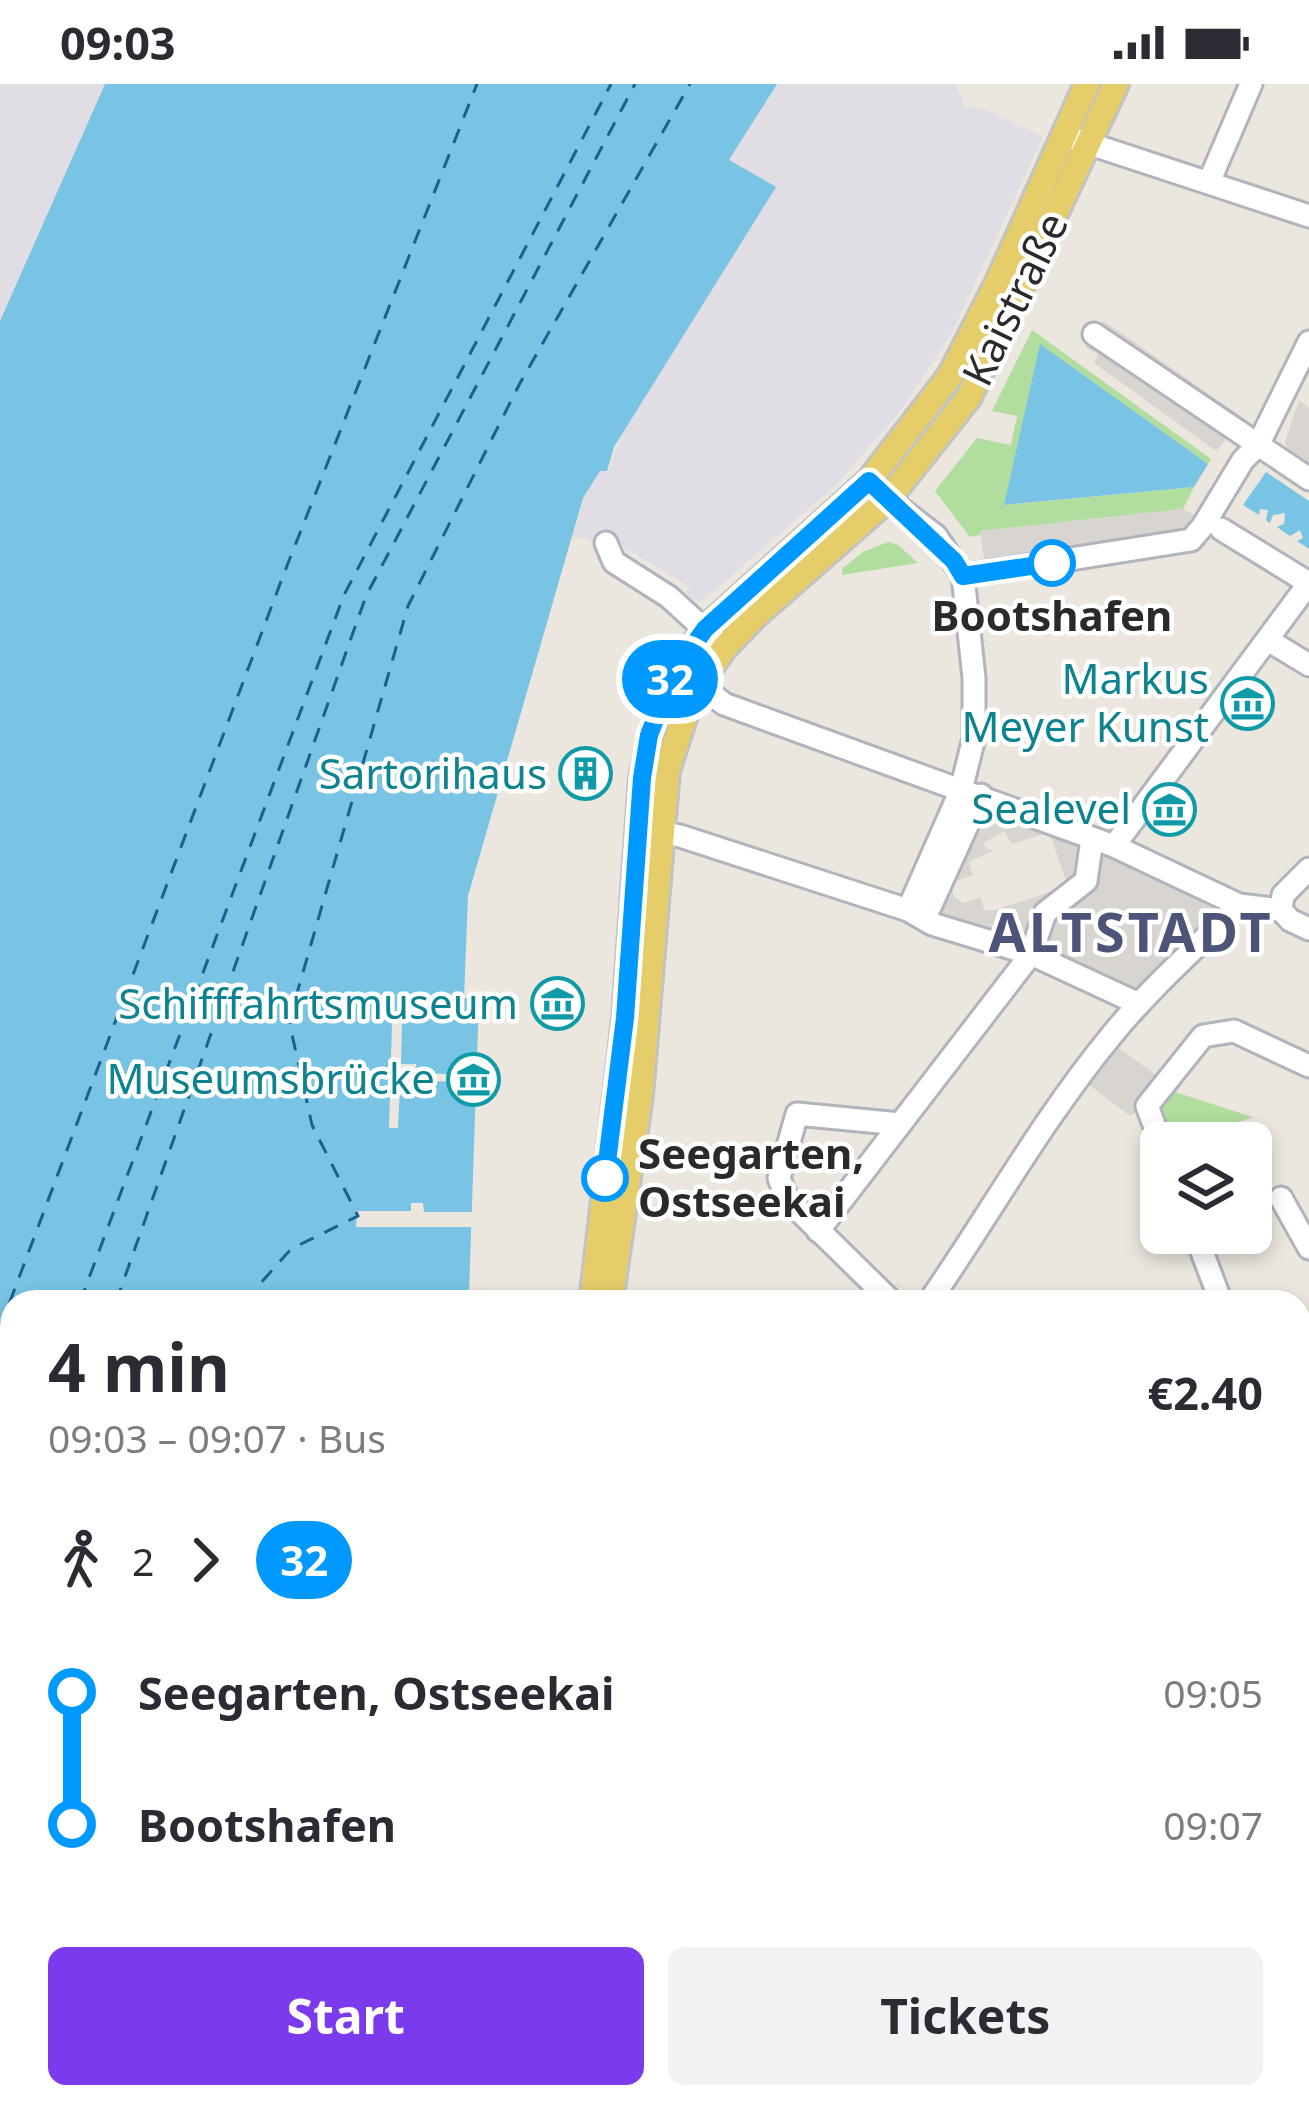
<!DOCTYPE html>
<meta charset="utf-8">
<style>
body{margin:0;font-family:"Noto Sans",sans-serif;background:#f2f2f3;color:#2b2b33;height:100vh;display:flex;flex-direction:column;font-size:45px;white-space:nowrap}
*{box-sizing:border-box;margin:0}
p{font-size:39px;color:#7c7c81}
.icon{flex:none;width:66px;height:66px;fill:none;stroke:currentColor;stroke-width:2;stroke-linecap:round;stroke-linejoin:round}
.map{position:relative;flex:1;overflow:hidden}
.panel{position:absolute;left:0px;top:1206px;width:1311px;height:819px;display:flex;flex-direction:column;background:#fff;border-radius:36px 36px 0 0;box-shadow:0 6px 18px #0003}
.panel>*{flex:none}
.badge{padding:0 24px;border-radius:39px;font-size:42px;line-height:78px}
.buttons{position:absolute;left:1140px;top:1038px;display:grid;gap:24px}
.buttons a{display:grid;place-items:center;width:132px;height:132px;border-radius:18px;background:#fff;box-shadow:0 6px 18px #0003;font-size:60px}
.map>.badge{position:absolute;translate:-50% -50%;box-shadow:0 0 0 6px #fff}
.legs{display:flex;align-items:center;gap:18px;height:132px;padding:0 48px;font-size:39px}
.legs p{margin-inline-start:auto}
.headline{display:flex;align-items:center;justify-content:space-between;height:204px;padding:0 48px}
h1{font-size:66px;font-weight:700;line-height:90px}
.cta{display:flex;gap:24px;margin-top:auto;padding:24px 48px}
.cta a{flex:1;height:138px;border-radius:18px;background:#7c3aed;color:#fff;font-size:48px;font-weight:700;line-height:138px;text-align:center}
.cta a+a{background:#f2f2f3;color:#2b2b33}
ul{padding:0 48px;list-style:none}
li{display:flex;align-items:center;gap:42px;height:132px;font-size:45px}
li i{display:grid;place-items:center;width:18px;height:100%;margin:0 15px;background:currentColor}
li i::after{content:'';width:30px;height:30px;margin:-15px;border:9px solid;border-radius:50%;background:#fff}
li p{margin-inline-start:auto}
li:first-child i{background:linear-gradient(#0000 50%,currentColor 0)}
li:last-child i{background:linear-gradient(currentColor 50%,#0000 0)}
.status{display:flex;justify-content:space-between;align-items:center;height:84px;padding:0 60px;background:#fff;direction:ltr}
.status svg{height:33px;fill:currentColor}
.map>svg:first-child{display:block}
.industrial{fill:#e0dde4}
.medical{fill:#f1dcdc}
.green{fill:#b1dd9f}
.plaza{fill:#d8d5d0;fill-rule:evenodd}
.water{fill:#79c4e4}
.pier{fill:#ebe6de}
.lines{fill:none;stroke-linecap:round;stroke-linejoin:round}
.ferry{stroke:#196290;stroke-width:3;stroke-dasharray:15 12;stroke-linecap:butt}
.minor-casing{stroke:#b1b3bd;stroke-width:27}
.major-casing{stroke:#c3c3c3;stroke-width:30}
.minor{stroke:#fff;stroke-width:21}
.major{stroke:#e5cd69;stroke-width:24}
.line-1-casing{stroke:#fff;stroke-width:27}
.line-1{stroke:#09f;stroke-width:18}
.stop-1-dot{fill:#fff;stroke:#09f;stroke-width:6}
.labels{text-anchor:middle;stroke-width:9;stroke-linejoin:round;paint-order:stroke}
.street-label{font-size:42px;fill:#2a2a2a;stroke:#fff}
.stop-label{font-size:42px;font-weight:bold;fill:#2a2a2a;stroke:#fff}
.culture-label{font-size:42px;fill:#0d838f;stroke:#fff;text-anchor:end}
.district-label{font-size:54px;font-weight:bold;letter-spacing:3px;fill:#4e5477;stroke:#fff}
</style>
<div class="status"><b>09:03</b><svg viewBox="0 0 49 12"><path d="M0 12V9h3v3zM5 12V6h3v6zM10 12V3h3v9zM15 12V0h3v12zM26 1h20v11H26zM47 4h2v5h-2z"/></svg></div>
<div class="map">
<svg width="1309" height="2024" viewBox="0 0 1309 2024">
<rect width="100%" height="100%" fill="#ebe6de"/>
<g class="industrial">
<path d="M0 0H105L0 237Z"/>
<path d="M777 0H955L966 23 983 24 1043 53 953 246 904 322 838 399 702 517 694 516 685 508 690 503 620 461 572 453 583 414 600 386 608 387 728 76Z"/>
</g>
<path class="medical" d="M1299 1985 1309 2024H871L872 2013H1299Z"/>
<g class="green">
<path d="M1032 246 1211 375 1208 380 1041 261 1005 421 1194 403 1183 425 981 447 980 451 970 453 935 407 977 354 1011 361 1017 332 992 327Z"/>
<path d="M888 458 898 461 918 479 842 491V485L863 468Z"/>
<path d="M1172 1007 1253 1033 1213 1047 1217 1059H1171L1161 1027Z"/>
<path d="M648 2013H856L855 2024H648Z"/>
</g>
<g class="plaza">
<path d="M1104 237 1243 334 1216 367 1094 279 1098 271 1086 263Z"/>
<path d="M1299 316 1309 324V378L1303 384 1289 372 1285 358Z"/>
<path d="M1183 425 1197 432 1180 449 985 480 980 447Z"/>
<path d="M988 708 1098 748 1093 782 1114 755 1255 824 1192 867 1147 911 932 837ZM1004 747 1012 760 1049 748 1068 802 995 826 985 827 980 813 963 819 954 813 952 805 956 797 973 791 969 778 995 766 986 765 984 759Z"/>
<path d="M1116 962 1159 993 1147 1022 1130 1032 1080 994Z"/>
</g>
<g class="water">
<path d="M105 0H777L729 76 776 103 614 363 607 387H600L583 414 468 812 464 914 479 915 469 1209 461 1218H12V2013H395L393 2024H0V237Z"/>
<path d="M1040 260 1208 380 1194 403 1004 421Z"/>
<path d="M1266 388 1309 417V465L1297 457 1303 454 1300 446 1290 452 1277 443 1284 440 1285 429 1273 431 1270 439 1266 436 1268 426 1260 425 1259 431 1243 421Z"/>
<path d="M1309 1313V1532L1299 1527V1318Z"/>
</g>
<g class="pier">
<path d="M392 939H402L401 980H416L417 989 477 991V998L417 997 416 1005 400 1004 398 1044H389Z"/>
<path d="M411 1119H423L424 1128H473L472 1143H356L357 1127H411Z"/>
</g>
<g class="lines">
<g class="ferry">
<path d="M80 1218 344 511 611 0"/>
<path d="M116 1218 366 512 635 0"/>
<path d="M244 1218 291 1165 358 1132 312 1041 289 937 408 522 519 301 690 0"/>
<path d="M0 1244 283 492 477 0"/>
<path d="M0 1432 12 1400"/>
<path d="M0 1547 12 1511"/>
<path d="M0 1802 12 1746"/>
</g>
<defs>
<g id="minor">
<path d="M1075 55 1309 132"/>
<path d="M1209 98 1251 0"/>
<path d="M1094 250 1309 395"/>
<path d="M888 415 936 452 963 492 974 594V654L961 706 908 826"/>
<path d="M1221 445 1309 499"/>
<path d="M606 459 614 478 669 513 716 556"/>
<path d="M963 492 1191 456 1203 442 1243 376 1258 361 1309 258"/>
<path d="M1268 556 1309 581"/>
<path d="M699 600 724 620 1114 762 1239 821 1281 826"/>
<path d="M645 745 680 752 908 826 932 840 1031 870 818 1147"/>
<path d="M1092 755 1086 797 1045 829 1031 870 1139 920"/>
<path d="M1114 762 1309 499"/>
<path d="M1281 826 1283 811 1309 785"/>
<path d="M1281 826 1290 836 1309 845"/>
<path d="M925 834 981 711"/>
<path d="M1161 1059 1147 1022 1203 952 1234 947 1309 982"/>
<path d="M1281 1114 1309 1164"/>
<path d="M1195 1149 1221 1218"/>
<path d="M892 1218 787 1115 779 1094 797 1030 900 1040"/>
<path d="M929 1218C990 1130 1042 1036 1111 952 1149 905 1196 864 1239 821"/>
<path d="M1299 1290 1309 1286"/>
<path d="M1299 1630 1309 1626"/>
<path d="M1299 1798 1309 1797"/>
<path d="M1299 2012 1301 2024"/>
<path d="M633 2013V2024"/>
<path d="M583 2024 593 2013"/>
<path d="M861 2024 862 2013"/>
</g>
<g id="major">
<path d="M592 1218 625 935 642 694 659 619 673 590 705 545 869 397 950 292 998 198 1087 0"/>
<path d="M610 1218 640 1012 667 687 684 634 699 600 725 563 756 531 888 415 969 313 1116 0"/>
<path d="M1299 1926 1309 1929"/>
</g>
</defs>
<use href="#minor" class="minor-casing"/>
<use href="#major" class="major-casing"/>
<use href="#minor" class="minor"/>
<use href="#major" class="major"/>
</g>
<g class="lines">
<defs>
<path id="line-1" d="M605 1094 625 934 642 694 649 651 673 590 705 545 869 397 954 477 963 492 1052 479"/>
</defs>
<use href="#line-1" class="line-1-casing"/>
<use href="#line-1" class="line-1"/>
</g>
<defs>
<symbol id="museum-ring" viewBox="-11 -11 22 22"><circle r="9.5" fill="#fff" stroke="#0f9aa8" stroke-width="1.5"/><path d="M0-6L6-3V-2H-6V-3ZM-5-1h2V3h-2ZM-1-1h2V3h-2ZM3-1h2V3H3ZM-6 4H6V6H-6Z" fill="#0f9aa8"/></symbol>
<symbol id="building-ring" viewBox="-11 -11 22 22"><circle r="9.5" fill="#fff" stroke="#0f9aa8" stroke-width="1.5"/><path d="M-4-6H4V6H1V3H-1V6H-4ZM-2.5-4.3h1.7v1.8h-1.7ZM.8-4.3h1.7v1.8H.8ZM-2.5-1h1.7V.8h-1.7ZM.8-1h1.7V.8H.8Z" fill="#0f9aa8"/></symbol>
</defs>
<g fill-rule="evenodd">
<use href="#museum-ring" x="1218" y="590" width="59" height="59"/>
<use href="#building-ring" x="556" y="660" width="59" height="59"/>
<use href="#museum-ring" x="1140" y="696" width="59" height="59"/>
<use href="#museum-ring" x="528" y="890" width="59" height="59"/>
<use href="#museum-ring" x="444" y="966" width="59" height="59"/>
</g>
<g class="stop-1-dot">
<circle cx="1052" cy="479" r="21"/>
<circle cx="605" cy="1094" r="21"/>
</g>
<g class="labels">
<g class="street-label">
<text transform="translate(1015 215) rotate(-64)" y="15">Kaistraße</text>
</g>
<g class="stop-label">
<text x="1052" y="547">Bootshafen</text>
<text x="638" y="1085" text-anchor="start">Seegarten,<tspan x="638" dy="48">Ostseekai</tspan></text>
</g>
<g class="culture-label">
<text x="1209" y="610">Markus<tspan x="1209" dy="48">Meyer Kunst</tspan></text>
<text x="547" y="705">Sartorihaus</text>
<text x="1131" y="740">Sealevel</text>
<text x="518" y="935">Schifffahrtsmuseum</text>
<text x="435" y="1010">Museumsbrücke</text>
</g>
<g class="district-label">
<text x="1131" y="868">ALTSTADT</text>
</g>
</g>
</svg>
<div class="buttons">
<a><svg class="icon" aria-label="layers" viewBox="0 0 24 24"><path d="M12 4l9 5-9 5-9-5zM3 14l9 5 9-5"/></svg></a>
</div>
<b class="badge" style="left:670px;top:595px;background:#09f;color:#fff">32</b>
<section class="panel">
<div class="headline"><div><h1>4 min</h1><p>09:03 – 09:07 · Bus</p></div><b>€2.40</b></div>
<div class="legs"><svg class="icon" aria-label="walk" viewBox="0 0 24 24"><circle cx="13" cy="4" r="2"/><path d="M13 8l-2 6 4 7M11 14l-3 7M7 12l3-4h3l4 4"/></svg>2<svg class="icon" aria-label="forward" viewBox="0 0 24 24"><path d="M9 5l7 7-7 7"/></svg><b class="badge" style="background:#09f;color:#fff">32</b></div>
<ul>
<li><i style="color:#09f"></i><b>Seegarten, Ostseekai</b><p>09:05</p></li>
<li><i style="color:#09f"></i><b>Bootshafen</b><p>09:07</p></li>
</ul>
<div class="cta"><a>Start</a><a>Tickets</a></div>
</section>
</div>
